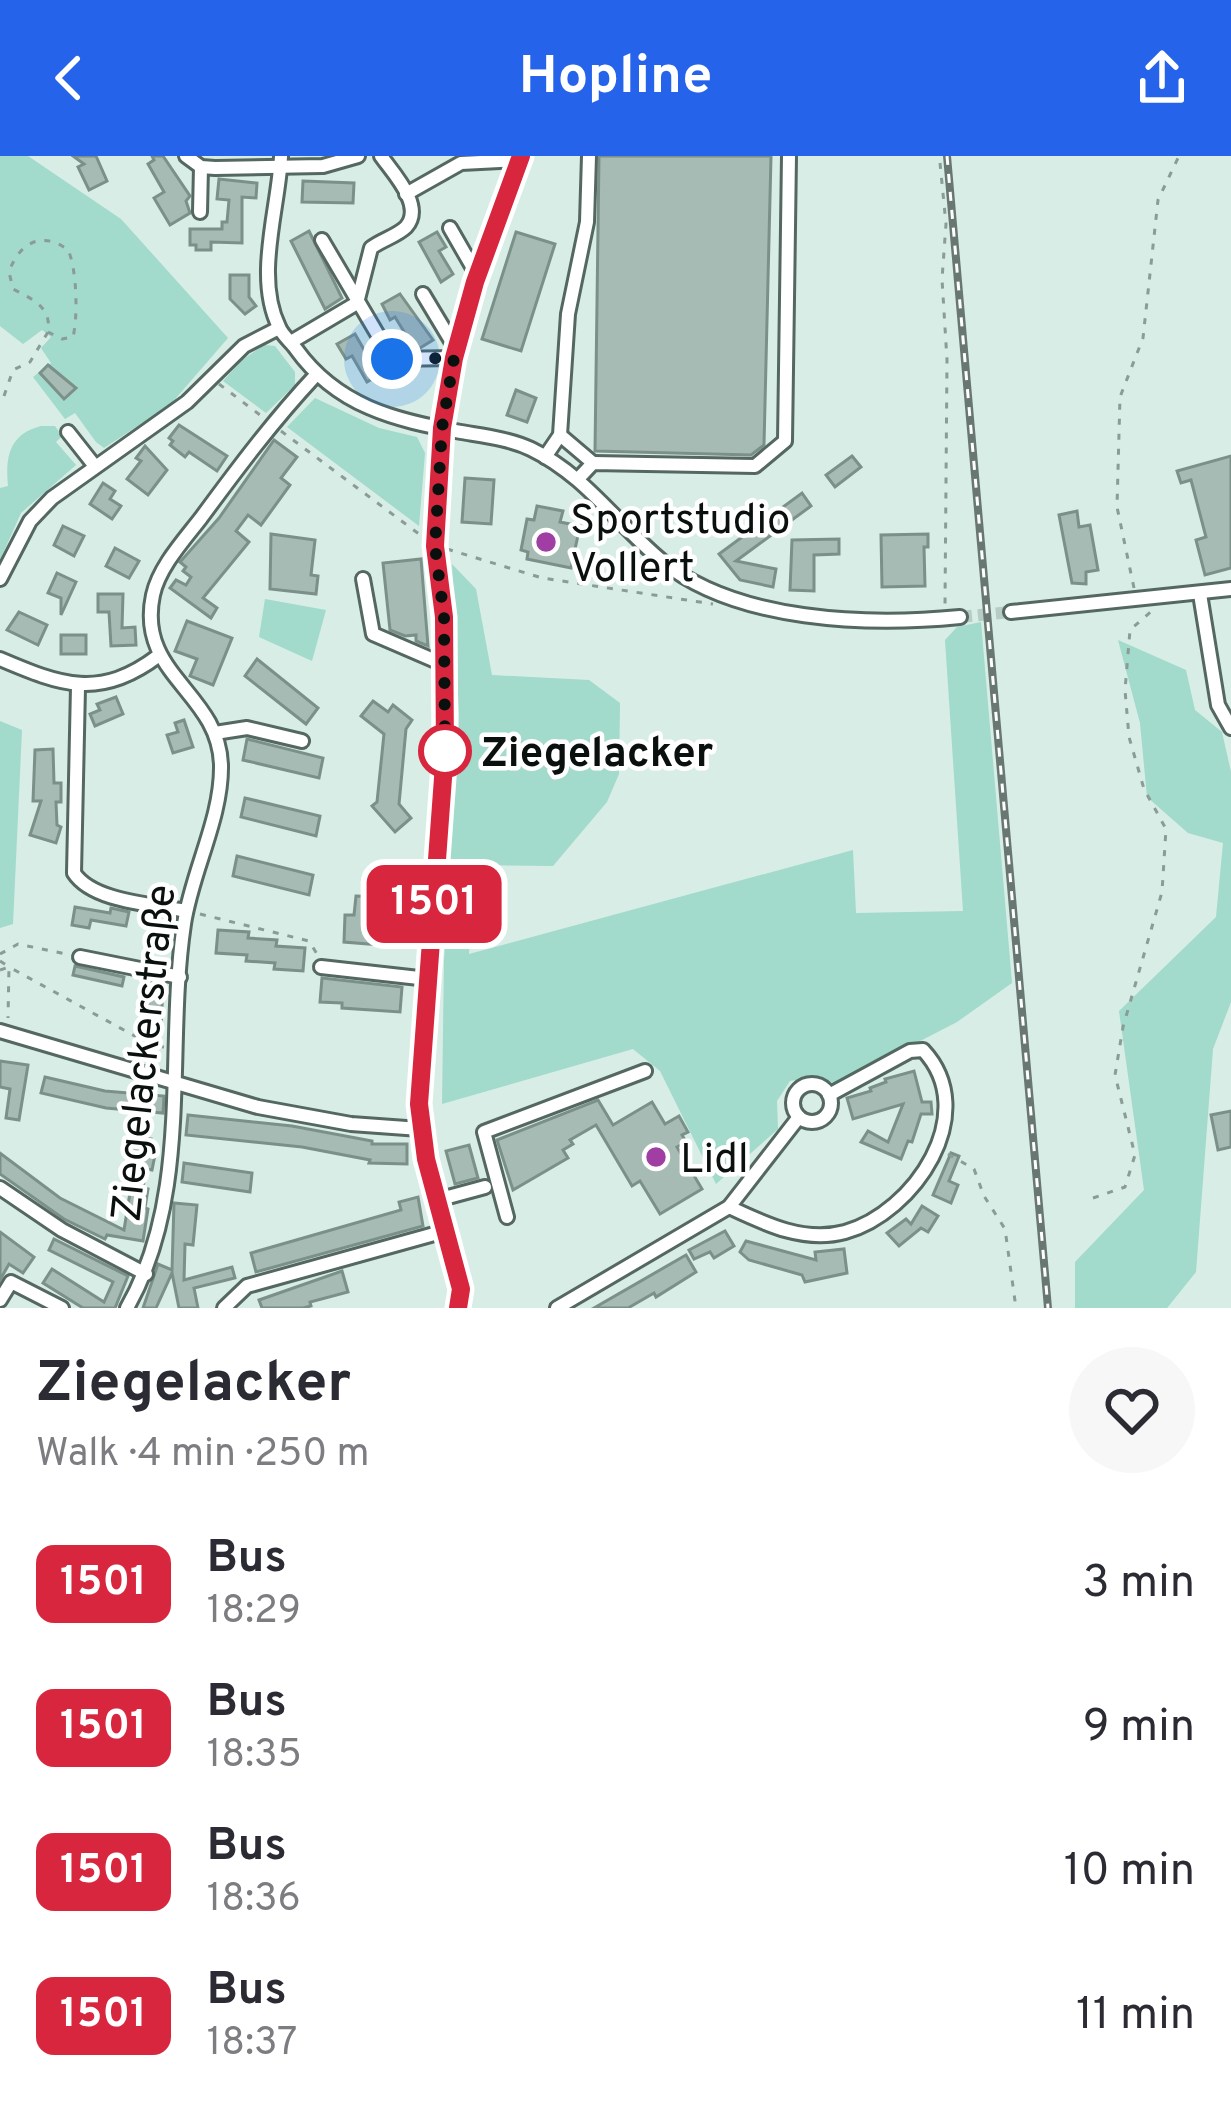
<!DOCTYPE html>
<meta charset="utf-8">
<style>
body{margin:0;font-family:Overpass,sans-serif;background:#f7f7f7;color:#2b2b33;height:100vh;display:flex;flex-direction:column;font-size:45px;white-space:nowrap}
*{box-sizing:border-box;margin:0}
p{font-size:39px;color:#7c7c81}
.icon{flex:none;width:66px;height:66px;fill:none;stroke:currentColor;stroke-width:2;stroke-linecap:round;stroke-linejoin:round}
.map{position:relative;height:1152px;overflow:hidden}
.sheet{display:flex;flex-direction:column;background:#fff;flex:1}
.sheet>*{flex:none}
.badge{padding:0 24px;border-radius:18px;font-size:42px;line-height:78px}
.you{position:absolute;width:60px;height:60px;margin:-30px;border:9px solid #fff;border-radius:50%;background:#1a73e8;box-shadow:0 0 0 18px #1a73e833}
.map>.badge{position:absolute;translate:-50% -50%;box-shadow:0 0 0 6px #fff}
.round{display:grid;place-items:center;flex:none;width:126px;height:126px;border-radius:63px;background:#f7f7f7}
.head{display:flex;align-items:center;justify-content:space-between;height:204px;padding:0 36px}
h1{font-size:57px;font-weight:700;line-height:90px}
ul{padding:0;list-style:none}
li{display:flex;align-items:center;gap:36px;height:144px;padding:0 36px}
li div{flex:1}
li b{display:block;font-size:45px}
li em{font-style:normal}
li .badge{min-width:132px;font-weight:700;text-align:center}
header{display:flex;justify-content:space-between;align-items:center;height:156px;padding:0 36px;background:#2563eb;color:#fff;font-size:54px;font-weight:700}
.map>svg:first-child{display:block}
.green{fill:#a2dacb}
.building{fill:#a7bbb5;stroke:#7c908a;stroke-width:3}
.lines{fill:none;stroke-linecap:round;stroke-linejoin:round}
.minor-tunnel{stroke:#b8ccc6;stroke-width:12;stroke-dasharray:12 6;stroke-linecap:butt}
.minor-casing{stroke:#546761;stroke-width:18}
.path{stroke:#8b9b96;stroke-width:3;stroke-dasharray:6 9;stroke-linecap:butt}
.minor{stroke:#fff;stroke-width:12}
.rail-casing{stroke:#697772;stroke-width:8}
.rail{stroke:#fff;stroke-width:3;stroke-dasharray:9;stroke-linecap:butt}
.line-casing{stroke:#fff;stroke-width:27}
.line{stroke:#d7263d;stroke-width:18}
.walk{stroke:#09100e;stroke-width:12;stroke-dasharray:0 21.6}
.poi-dot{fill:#a13ea4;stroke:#fff;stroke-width:4.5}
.stop-dot{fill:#fff;stroke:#d7263d;stroke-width:6}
.labels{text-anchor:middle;stroke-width:9;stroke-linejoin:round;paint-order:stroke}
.poi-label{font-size:42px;fill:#09100e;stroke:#fff;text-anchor:start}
.stop-label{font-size:42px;font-weight:bold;fill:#09100e;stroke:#fff;text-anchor:start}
.street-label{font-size:42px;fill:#09100e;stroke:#fff}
</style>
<header><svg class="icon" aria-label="back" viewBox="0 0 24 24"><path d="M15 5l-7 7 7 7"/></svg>Hopline<svg class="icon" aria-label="share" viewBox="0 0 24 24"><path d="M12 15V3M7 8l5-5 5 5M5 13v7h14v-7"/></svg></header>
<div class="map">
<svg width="1231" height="1152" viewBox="0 0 1231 1152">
<rect width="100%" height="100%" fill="#d7ede6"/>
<g class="green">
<path d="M0 0H28L121 63 228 182 170 249 104 292 96 286 75 257 65 263 33 221 51 207 41 192 51 181 42 174 23 188 0 170Z"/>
<path d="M264 189 275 190 295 216V229L266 257 223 225 242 204Z"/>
<path d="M315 242 379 272 417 281 425 297 419 370 287 271Z"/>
<path d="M41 270H55L62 280 56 286 76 309 21 357 0 404V332L8 330C5 300 10 278 41 270Z"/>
<path d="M452 408 476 433 492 519 589 524 620 547 619 618 607 646 553 710 473 709 469 798 853 694 856 757 963 755 945 484 957 471 981 466 1012 827 957 866 837 928 814 921 790 925 777 945 778 973 716 1028 660 915 633 893 442 948 444 804 459 561Z"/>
<path d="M265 443 326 454 312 505 259 481Z"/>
<path d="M1118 484 1186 514 1195 554 1222 576 1231 616V846L1213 893 1196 1116 1167 1152H1075V1106L1144 1034 1119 855 1216 761 1223 687 1188 677 1147 641 1140 567Z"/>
<path d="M0 565 22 574 13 768 0 772Z"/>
</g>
<g class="building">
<path d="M73 0H96L107 25 89 34 78 11 84 8Z"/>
<path d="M152 0H163L190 40 186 45 190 57 170 69 154 42 164 36 148 8 154 4Z"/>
<path d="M599 0H771L764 289 751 299 595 295Z"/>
<path d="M219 23 257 27 256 42 242 41V87L211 86V94H196V89H190V73H222V66H227L229 44 217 43Z"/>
<path d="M303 25 354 27 353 47 302 46Z"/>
<path d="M309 75 342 142 325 153 291 85Z"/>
<path d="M437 76 446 91 439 95 453 118 441 126 419 86Z"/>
<path d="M516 76 555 88 521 195 482 183Z"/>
<path d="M230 119H249V141L256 150 245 158 230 143Z"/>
<path d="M400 138 433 184 420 192H414L395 161 390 164 382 148Z"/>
<path d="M355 178 370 204 376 200 383 212 389 213 367 226 352 200 346 203 337 188Z"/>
<path d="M48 209 76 232 64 243 40 217Z"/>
<path d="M516 234 536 242 527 266 507 259Z"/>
<path d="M179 269 227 300 217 315 189 296 185 301 170 289 173 285 169 282Z"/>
<path d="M274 284 297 301 281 322 290 329 261 369 248 359 236 375 249 386 203 442 217 452 211 462 170 432 176 424 186 429 191 421 183 415 186 411 180 406 219 362Z"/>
<path d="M145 290 167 314 148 339 127 323 141 305 136 302Z"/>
<path d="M852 300 861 311 835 331 826 319Z"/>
<path d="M1231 300V412L1205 419 1196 384 1206 381 1191 324 1181 327 1177 315Z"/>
<path d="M465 322 494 324 491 368 462 366Z"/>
<path d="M103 327 115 335 110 343 121 350 112 363 90 348Z"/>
<path d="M802 337 811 350 736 405 776 413 773 431 740 424 719 398Z"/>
<path d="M537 350 563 355 560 366 580 370 571 412 527 403 528 396 521 394 527 363 534 364Z"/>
<path d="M1077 355 1079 371 1090 369 1098 414 1086 416V428L1072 427 1059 359Z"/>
<path d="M63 370 84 380 74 400 54 389Z"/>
<path d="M271 378 315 384 311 419 318 420 316 438 270 433Z"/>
<path d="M928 378V391H924L925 430 882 431 881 379Z"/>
<path d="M839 383V398L814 399V435L790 434 792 384Z"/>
<path d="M115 392 139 405 129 422 106 410Z"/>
<path d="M421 403 428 490 416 485V479L405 480 390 474 383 407Z"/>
<path d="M57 417 76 426 61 459V442L48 437Z"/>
<path d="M98 438H123L122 472 135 471 136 489 111 490 109 456H98Z"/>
<path d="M19 456 47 469 38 489 7 474Z"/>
<path d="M187 465 232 482 213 529 190 520 197 503 175 495Z"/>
<rect x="61" y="479" width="25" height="19"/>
<path d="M257 503 318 552 306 568 245 520Z"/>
<path d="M116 541 123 558 95 570 90 558 100 554 97 548Z"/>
<path d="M373 545 388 556 393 549 412 564 406 573 399 648 411 662 395 676 372 650 377 646 384 578 361 560Z"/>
<path d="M184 564 193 591 173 597 167 579 178 576 175 567Z"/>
<path d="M247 583 323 602 319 622 243 604Z"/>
<path d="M53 593 54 627H61V646H56L57 669 61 671 56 687 30 679 41 645H33L35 594Z"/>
<path d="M245 642 320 660 316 680 241 661Z"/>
<path d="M237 700 313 719 309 739 233 720Z"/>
<path d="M356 740 377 741 375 768 394 769 392 790 344 786 345 759H354Z"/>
<path d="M75 751 110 757 111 752 129 756 126 770 91 764 89 772 72 769Z"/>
<path d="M218 774 249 776 248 782 277 784 276 790 305 792 303 815 274 813 275 807 246 805 247 799 216 797Z"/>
<path d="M75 810 124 821 122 830 73 819Z"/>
<path d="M322 822 402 831 400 856 342 852V847L320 846Z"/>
<path d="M145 825 163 828 161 873 144 872Z"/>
<path d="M0 905 28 909 19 964 6 962 10 933 0 931Z"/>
<path d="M914 915 922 946H931L932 958H921L912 986 908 985 901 1003 861 986 868 975 888 986 903 948 853 963 847 942 871 935 870 932 886 926 885 923Z"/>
<path d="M45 921 105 935 164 940 163 957 106 952 41 937Z"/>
<path d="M598 944 613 969 652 946 665 968 679 960 688 976 682 979 686 986 677 991 702 1033 660 1058 640 1025 632 1030 596 969 570 984 573 988 563 994 568 1002 513 1034 497 984Z"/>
<path d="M1231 955V991L1218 994 1211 959Z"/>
<path d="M188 959 292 970 372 985V988H407V1008L369 1007 370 1004 302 991 186 979Z"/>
<path d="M133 980 151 983 149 998 155 999 152 1014 146 1013 143 1032 148 1033 145 1052 148 1053 143 1085 107 1079 105 1083 64 1063 0 1018V997L60 1042 124 1074 136 999 130 996Z"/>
<path d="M469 989 478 1022 455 1028 446 995Z"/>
<path d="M951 997 959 1000 949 1025 958 1029 951 1047 933 1039Z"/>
<path d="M184 1007 252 1017 250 1036 182 1026Z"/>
<path d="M418 1041 423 1070 256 1116 251 1097 401 1054 399 1046Z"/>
<path d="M174 1047 197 1049 193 1089 185 1088 184 1124 232 1111 235 1122 194 1132 198 1152H179L172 1117 156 1152H143L158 1108 172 1114Z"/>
<path d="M922 1050 938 1060 928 1076 921 1072 899 1090 887 1077 906 1063 911 1068Z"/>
<path d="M725 1075 734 1090 714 1102 710 1096 694 1103 689 1094Z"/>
<path d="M0 1076 34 1101 23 1117 9 1108 0 1124Z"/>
<path d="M54 1083 128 1120 115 1152H83L43 1127 52 1113 104 1146 113 1126 49 1094Z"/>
<path d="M746 1085 816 1104 815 1096 844 1093 847 1117 805 1126 802 1119 749 1104 740 1096Z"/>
<path d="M686 1099 696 1116 656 1141 654 1137 628 1152H594Z"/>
<path d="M342 1115 348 1136 310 1146 311 1150 303 1152H262L259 1144Z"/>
</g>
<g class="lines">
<path class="minor-tunnel" d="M960 461 1011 456"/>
<defs>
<g id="minor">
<path d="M186 0 201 11 215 12 323 10 358 0"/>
<path d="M281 0C279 51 254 121 279 171 282 179 291 186 296 193 337 250 394 264 461 276 484 280 510 283 531 293 585 319 617 368 662 405 736 466 869 470 960 461"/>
<path d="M406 38 461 7 520 4"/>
<path d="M200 56 201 11"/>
<path d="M450 72 477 119"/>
<path d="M322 84 392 203 454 202"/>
<path d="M423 138 456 193"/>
<path d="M291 186 357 147 371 92C381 84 397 80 406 71 425 50 393 17 381 0"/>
<path d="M68 276 94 309"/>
<path d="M560 279 593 307"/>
<path d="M545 301 560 279 568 158 587 66 589 0"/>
<path d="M578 323 593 307 755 310 785 285 789 0"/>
<path d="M0 423 30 365 52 342 187 246 244 190 279 172"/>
<path d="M363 423 373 478 445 509"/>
<path d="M1200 438 1218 549 1231 572"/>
<path d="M1011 456 1231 433"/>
<path d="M0 503C61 529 100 544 158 500"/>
<path d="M78 531 74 717C93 746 153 748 186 755"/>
<path d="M215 577 247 572 302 585"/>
<path d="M80 801 180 821"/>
<path d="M321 811 428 823"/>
<path d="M0 875 258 951 351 968 420 973"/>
<circle cx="812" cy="947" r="19"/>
<path d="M0 1032 62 1074 146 1118"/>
<path d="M437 1044 485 1031"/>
<path d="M729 1051C765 1068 804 1087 845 1076 914 1057 982 957 923 894L910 895 829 939"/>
<path d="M507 1061 484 976 645 915"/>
<path d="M0 1144 11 1126 62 1152"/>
<path d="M127 1152C193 1036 165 895 184 768 192 715 222 662 221 609 219 536 136 519 153 439 159 411 184 384 201 362 237 313 273 265 315 220"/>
<path d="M224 1152 247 1130 445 1075"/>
<path d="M458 1152 461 1133 426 1003 419 948 445 595 444 461 435 390 442 272 454 202 475 126 521 0"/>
<path d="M557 1152 729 1051 799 961"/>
</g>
</defs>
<use href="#minor" class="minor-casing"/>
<g class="path">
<path d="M940 7 946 68 942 123 947 204 945 448"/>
<path d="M219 228 264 262"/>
<path d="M4 240 13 214 30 206 48 176C52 151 32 143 13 133L9 116C19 87 42 74 68 94 77 113 78 161 73 181L62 183 48 176"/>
<path d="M281 275 423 381"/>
<path d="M447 393 542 422 713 448"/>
<path d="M1134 432 1117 351 1120 241 1143 182 1158 44 1179 0"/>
<path d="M200 758 309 785 317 798"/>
<path d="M0 798 18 788 66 798"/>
<path d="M0 805 9 811 8 862"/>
<path d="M0 814 9 811 153 890 164 891"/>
<path d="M948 998 974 1013 984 1040 1005 1073 1016 1152"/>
<path d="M1093 1042 1125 1031 1135 999 1115 919 1123 871 1162 736 1166 673 1144 633 1129 581 1125 534 1130 474 1154 453"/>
</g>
<use href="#minor" class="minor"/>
<defs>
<path id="rail" d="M947 0 1048 1152"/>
</defs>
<use href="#rail" class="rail-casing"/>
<use href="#rail" class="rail"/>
</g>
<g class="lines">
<defs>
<path id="line" d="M458 1152 461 1133 426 1003 419 948 445 595 444 461 435 390 442 272 454 202 475 126 521 0"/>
</defs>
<use href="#line" class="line-casing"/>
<use href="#line" class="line"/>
<path class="walk" d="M392 203 454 202 442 272 435 390 444 461 445 595"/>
</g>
<g class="poi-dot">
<circle cx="546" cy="386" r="12"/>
<circle cx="656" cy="1001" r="12"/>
</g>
<circle class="stop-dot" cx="445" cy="595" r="24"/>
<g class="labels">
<g class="poi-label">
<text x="570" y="377">Sportstudio<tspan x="570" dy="48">Vollert</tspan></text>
<text x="680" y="1016">Lidl</text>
</g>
<g class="stop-label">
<text x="481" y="610">Ziegelacker</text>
</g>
<g class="street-label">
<text transform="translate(142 897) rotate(-84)" y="15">Ziegelackerstraße</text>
</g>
</g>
</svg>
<div class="you" style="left:392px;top:203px"></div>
<b class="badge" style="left:434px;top:748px;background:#d7263d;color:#fff">1501</b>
</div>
<section class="sheet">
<div class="head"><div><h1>Ziegelacker</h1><p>Walk · 4 min · 250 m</p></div><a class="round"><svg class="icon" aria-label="heart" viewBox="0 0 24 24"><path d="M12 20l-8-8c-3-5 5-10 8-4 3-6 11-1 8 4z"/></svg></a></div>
<ul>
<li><span class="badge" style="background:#d7263d;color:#fff">1501</span><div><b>Bus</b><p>18:29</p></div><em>3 min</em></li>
<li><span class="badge" style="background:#d7263d;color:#fff">1501</span><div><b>Bus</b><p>18:35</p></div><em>9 min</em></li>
<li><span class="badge" style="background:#d7263d;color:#fff">1501</span><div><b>Bus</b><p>18:36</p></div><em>10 min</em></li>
<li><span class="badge" style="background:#d7263d;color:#fff">1501</span><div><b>Bus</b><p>18:37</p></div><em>11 min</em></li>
</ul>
</section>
